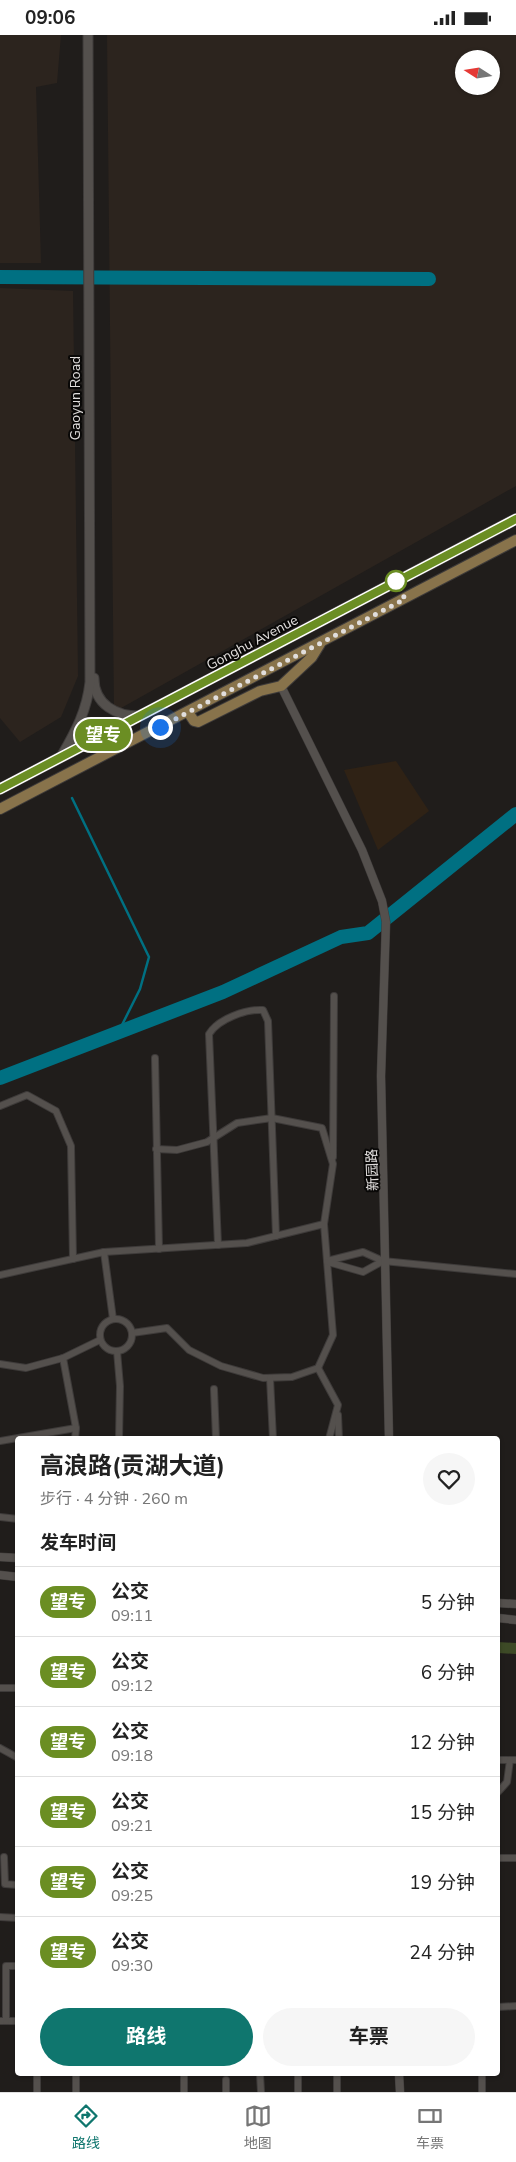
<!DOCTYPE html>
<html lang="zh">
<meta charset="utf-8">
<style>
body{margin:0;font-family:"Nunito Sans","Noto Sans SC",sans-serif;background:#f6f6f6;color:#222;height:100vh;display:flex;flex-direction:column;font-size:19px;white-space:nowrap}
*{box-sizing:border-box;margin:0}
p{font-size:16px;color:#767676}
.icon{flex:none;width:28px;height:28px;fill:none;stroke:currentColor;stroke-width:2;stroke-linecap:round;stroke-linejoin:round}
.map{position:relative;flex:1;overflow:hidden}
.drawer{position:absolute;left:15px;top:1401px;width:485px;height:640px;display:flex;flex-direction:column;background:#fff;border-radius:5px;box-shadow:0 1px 4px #0004}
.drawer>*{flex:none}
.badge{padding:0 10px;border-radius:16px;font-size:18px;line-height:32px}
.needle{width:32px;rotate:282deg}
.buttons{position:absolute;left:455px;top:15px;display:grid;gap:10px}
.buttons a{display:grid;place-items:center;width:45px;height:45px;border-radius:50%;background:#fff;box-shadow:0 1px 4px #0004;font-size:25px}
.you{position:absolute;width:25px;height:25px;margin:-12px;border:4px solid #fff;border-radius:50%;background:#1a73e8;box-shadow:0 0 0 8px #1a73e833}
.map>.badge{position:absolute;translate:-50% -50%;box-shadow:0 0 0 2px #fff}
h2{padding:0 25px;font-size:19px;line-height:45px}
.round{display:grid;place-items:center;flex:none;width:52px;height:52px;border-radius:26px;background:#f6f6f6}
.overview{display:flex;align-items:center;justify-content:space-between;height:85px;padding:0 25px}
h1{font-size:24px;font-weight:700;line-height:38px}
.action{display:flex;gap:10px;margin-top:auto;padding:10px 25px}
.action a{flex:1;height:58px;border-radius:30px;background:#0f766e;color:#fff;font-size:20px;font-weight:700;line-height:58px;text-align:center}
.action a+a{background:#f6f6f6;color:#222}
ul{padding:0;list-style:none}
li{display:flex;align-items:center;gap:15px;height:70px;padding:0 25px;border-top:1px solid #e0e0e0}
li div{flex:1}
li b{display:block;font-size:19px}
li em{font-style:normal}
li .badge{min-width:55px;font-weight:700;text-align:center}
.status{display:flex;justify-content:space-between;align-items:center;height:35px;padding:0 25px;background:#fff;direction:ltr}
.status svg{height:14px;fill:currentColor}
.tabs{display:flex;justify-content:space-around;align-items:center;height:70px;border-top:1px solid #e0e0e0;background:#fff;font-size:14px;color:#767676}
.tabs a{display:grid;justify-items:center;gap:2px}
.tabs .selected{color:#0f766e}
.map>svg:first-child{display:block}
.built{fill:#2c241e;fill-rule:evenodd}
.education{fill:#2f2215}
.green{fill:#3d4a26}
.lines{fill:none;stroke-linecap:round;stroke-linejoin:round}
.stream{stroke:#007082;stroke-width:2.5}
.river{stroke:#007082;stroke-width:14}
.minor-casing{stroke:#3e3b3a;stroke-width:8}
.tertiary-casing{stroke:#3e3b3a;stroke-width:9}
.secondary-casing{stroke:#3e3b3a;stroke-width:11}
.primary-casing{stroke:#3e3b3a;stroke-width:12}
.minor{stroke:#54504d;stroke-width:6}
.tertiary{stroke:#54504d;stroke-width:8}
.secondary{stroke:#54504d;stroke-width:9}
.primary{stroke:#88734b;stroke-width:10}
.line-casing{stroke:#fff;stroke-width:11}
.line{stroke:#6b8e23;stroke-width:8}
.walk{stroke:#e1dedd;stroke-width:5;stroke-dasharray:0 9}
.stop-dot{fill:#fff;stroke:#6b8e23;stroke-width:2.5}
.labels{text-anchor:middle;stroke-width:4;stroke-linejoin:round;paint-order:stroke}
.street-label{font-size:14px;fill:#e1dedd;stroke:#090807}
</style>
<div class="status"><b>09:06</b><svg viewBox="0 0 49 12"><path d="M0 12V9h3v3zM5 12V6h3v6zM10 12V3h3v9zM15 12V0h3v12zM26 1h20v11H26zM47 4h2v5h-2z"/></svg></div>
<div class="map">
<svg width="516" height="2057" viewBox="0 0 516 2057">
<rect width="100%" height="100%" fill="#201d1b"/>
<g class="built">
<path d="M0 0H61L57 48 36 52 41 228H0Z"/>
<path d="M107 0H516V451L114 677ZM464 24H491V51H464Z"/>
<path d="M0 253 73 256 78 641 61 682 20 707 0 683Z"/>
</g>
<path class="education" d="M396 726 429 776 378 815 344 735Z"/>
<path class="green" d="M498 1607 516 1608V1619L498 1618Z"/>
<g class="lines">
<path class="stream" d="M72 763 149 922 140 954 119 996"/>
<g class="river">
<path d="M0 242 429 244"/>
<path d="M0 1043 223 957 341 902 368 898 516 779"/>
</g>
<defs>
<g id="minor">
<path d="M155 1023 159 1214"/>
<path d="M0 1071 27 1060 56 1076 71 1111 73 1224"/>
<path d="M156 1114 177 1115 207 1107 237 1088 272 1083 322 1093 333 1129 324 1189"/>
<path d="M333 1122 334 961"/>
<path d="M218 1210 209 999C218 984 246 974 263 975L268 986 276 1201"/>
<path d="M104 1217 247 1208 324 1189 333 1300 318 1333 292 1342 263 1343 221 1331 189 1315 167 1293 132 1298"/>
<path d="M327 1226 363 1217 383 1226 516 1239"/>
<path d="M328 1227 363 1237 383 1226"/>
<path d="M0 1240 104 1217 113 1284"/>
<circle cx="116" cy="1300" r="16"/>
<path d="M117 1316 120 1351 119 1404"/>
<path d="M63 1323 76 1393 75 1404"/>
<path d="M0 1329 26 1333 63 1323 100 1305"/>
<path d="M318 1333 338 1370 329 1404"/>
<path d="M270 1343 273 1404"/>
<path d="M214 1354 216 1404"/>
<path d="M338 1380 339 1404"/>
<path d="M0 1406 76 1393"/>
<path d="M0 1482 18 1484"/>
<path d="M0 1653H18"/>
<path d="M0 1713 18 1723"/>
<path d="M498 1725H516"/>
<path d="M498 1757 507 1747 510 1725"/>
<path d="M4 1822 5 1849 18 1850"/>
<path d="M498 1823H516"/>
<path d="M0 1882 18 1883"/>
<path d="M498 1972 516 1971"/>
<path d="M0 1986H18"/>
<path d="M6 1986V1931H18"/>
<path d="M37 2039V2057"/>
<path d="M184 2039V2057"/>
<path d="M260 2039 261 2057"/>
<path d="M298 2039V2057"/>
<path d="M337 2039V2057"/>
<path d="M482 2039V2057"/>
<path d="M76 2057V2039"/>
<path d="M226 2057V2045"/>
</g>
<g id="tertiary">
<path d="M281 651 362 815 382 866 386 887 381 1041 389 1404"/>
<path d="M0 1522 18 1523"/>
<path d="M0 1540 18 1542"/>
<path d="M498 1568 516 1569"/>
<path d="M498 1583 516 1585"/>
<path d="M399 2039 400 2057"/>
</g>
<g id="secondary">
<path d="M94 643C94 670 117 681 139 681"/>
<path d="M62 720C76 696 87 675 90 647L88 0"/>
</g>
<g id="primary">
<path d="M188 677 194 686 198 687 260 656 281 651 312 622 320 609"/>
<path d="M0 754 516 484"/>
<path d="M0 774 516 505"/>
</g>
</defs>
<use href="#minor" class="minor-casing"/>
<use href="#tertiary" class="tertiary-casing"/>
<use href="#secondary" class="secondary-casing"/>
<use href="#primary" class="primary-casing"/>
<use href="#minor" class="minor"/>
<use href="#tertiary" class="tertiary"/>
<use href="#secondary" class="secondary"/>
<use href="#primary" class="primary"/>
</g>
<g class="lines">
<defs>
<path id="line" d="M0 754 516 484"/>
</defs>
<use href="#line" class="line-casing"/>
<use href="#line" class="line"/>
<path class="walk" d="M160 692 405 564 396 546"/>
</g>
<circle class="stop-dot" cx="396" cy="546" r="10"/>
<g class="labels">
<g class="street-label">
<text transform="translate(75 363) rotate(-90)" y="5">Gaoyun Road</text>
<text transform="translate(252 607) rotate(-28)" y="5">Gonghu Avenue</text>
<text transform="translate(372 1135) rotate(-92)" y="5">新园路</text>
</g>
</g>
</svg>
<div class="buttons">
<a><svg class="needle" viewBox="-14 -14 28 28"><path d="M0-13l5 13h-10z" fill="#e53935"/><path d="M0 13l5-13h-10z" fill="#767676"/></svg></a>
</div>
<div class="you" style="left:160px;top:692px"></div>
<b class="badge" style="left:103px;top:700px;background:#6b8e23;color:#fff">望专</b>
<section class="drawer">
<div class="overview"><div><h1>高浪路(贡湖大道)</h1><p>步行 · 4 分钟 · 260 m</p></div><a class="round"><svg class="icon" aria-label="heart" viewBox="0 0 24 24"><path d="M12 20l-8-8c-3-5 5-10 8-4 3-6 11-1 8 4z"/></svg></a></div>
<h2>发车时间</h2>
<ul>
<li><span class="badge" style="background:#6b8e23;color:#fff">望专</span><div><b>公交</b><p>09:11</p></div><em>5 分钟</em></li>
<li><span class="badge" style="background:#6b8e23;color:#fff">望专</span><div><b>公交</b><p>09:12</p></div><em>6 分钟</em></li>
<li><span class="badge" style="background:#6b8e23;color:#fff">望专</span><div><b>公交</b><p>09:18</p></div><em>12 分钟</em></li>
<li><span class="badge" style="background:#6b8e23;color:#fff">望专</span><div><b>公交</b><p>09:21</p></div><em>15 分钟</em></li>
<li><span class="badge" style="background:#6b8e23;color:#fff">望专</span><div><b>公交</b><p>09:25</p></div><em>19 分钟</em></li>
<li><span class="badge" style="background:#6b8e23;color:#fff">望专</span><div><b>公交</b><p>09:30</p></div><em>24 分钟</em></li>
</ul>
<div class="action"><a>路线</a><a>车票</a></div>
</section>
</div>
<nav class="tabs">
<a class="selected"><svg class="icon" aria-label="directions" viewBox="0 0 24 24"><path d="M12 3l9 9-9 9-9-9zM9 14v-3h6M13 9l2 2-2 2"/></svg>路线</a>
<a><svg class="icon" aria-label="map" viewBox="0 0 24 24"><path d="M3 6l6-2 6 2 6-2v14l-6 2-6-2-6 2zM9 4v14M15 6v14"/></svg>地图</a>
<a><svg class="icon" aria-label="tickets" viewBox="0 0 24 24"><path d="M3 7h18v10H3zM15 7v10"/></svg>车票</a>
</nav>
